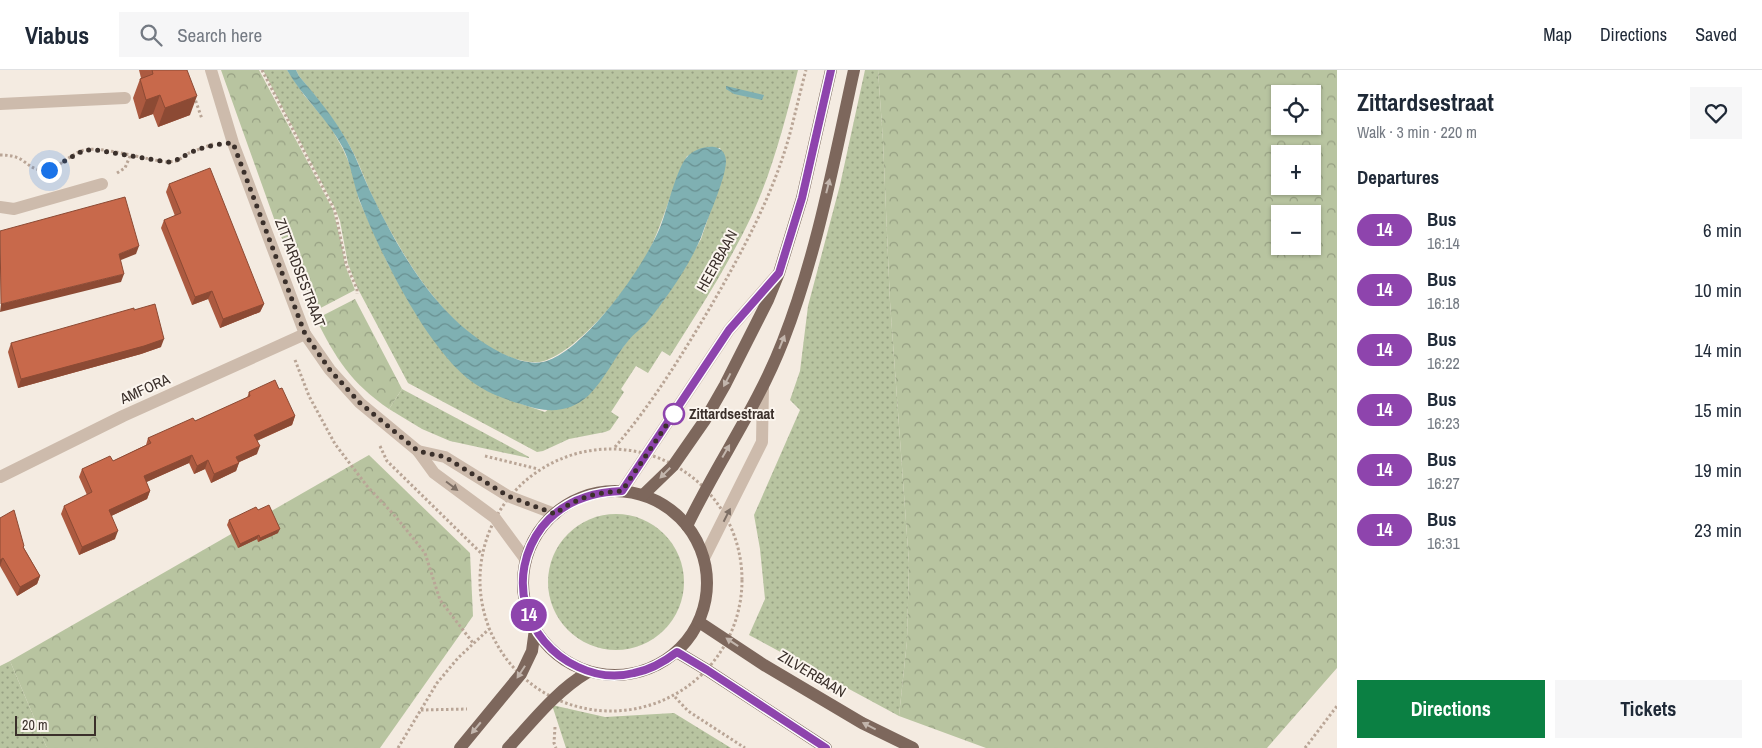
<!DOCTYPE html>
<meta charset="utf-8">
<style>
body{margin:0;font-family:"Archivo Narrow",sans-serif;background:#f6f6f7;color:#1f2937;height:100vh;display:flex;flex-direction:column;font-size:19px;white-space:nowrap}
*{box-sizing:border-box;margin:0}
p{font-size:16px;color:#747a83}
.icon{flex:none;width:28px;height:28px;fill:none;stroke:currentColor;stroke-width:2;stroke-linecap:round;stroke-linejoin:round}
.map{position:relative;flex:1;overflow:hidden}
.panel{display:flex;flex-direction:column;background:#fff;width:425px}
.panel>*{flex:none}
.badge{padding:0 10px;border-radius:16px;font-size:18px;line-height:32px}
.controls{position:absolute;left:1271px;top:15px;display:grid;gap:10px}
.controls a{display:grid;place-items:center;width:50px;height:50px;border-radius:0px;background:#fff;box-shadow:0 1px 4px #0004;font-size:25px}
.scale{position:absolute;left:15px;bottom:12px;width:81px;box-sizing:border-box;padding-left:5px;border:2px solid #3b302b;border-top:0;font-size:14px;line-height:18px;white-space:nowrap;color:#3b302b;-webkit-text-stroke:4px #fbf5ee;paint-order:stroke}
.you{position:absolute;width:25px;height:25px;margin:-12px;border:4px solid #fff;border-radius:50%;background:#1a73e8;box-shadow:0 0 0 8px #1a73e833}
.map>.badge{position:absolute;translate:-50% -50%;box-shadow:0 0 0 2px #fff}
h2{padding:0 20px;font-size:19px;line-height:45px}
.round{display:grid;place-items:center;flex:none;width:52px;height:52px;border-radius:0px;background:#f6f6f7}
.overview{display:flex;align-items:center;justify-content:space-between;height:85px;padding:0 20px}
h1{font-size:24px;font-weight:700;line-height:38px}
.primary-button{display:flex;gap:10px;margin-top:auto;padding:10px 20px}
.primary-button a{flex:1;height:58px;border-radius:0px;background:#0b8043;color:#fff;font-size:20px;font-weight:700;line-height:58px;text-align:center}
.primary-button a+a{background:#f6f6f7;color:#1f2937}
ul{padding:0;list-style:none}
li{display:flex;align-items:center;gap:15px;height:60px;padding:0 20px}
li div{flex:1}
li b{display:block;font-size:19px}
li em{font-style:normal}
li .badge{min-width:55px;font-weight:700;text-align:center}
header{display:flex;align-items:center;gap:30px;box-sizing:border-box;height:70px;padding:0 25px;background:#fff;border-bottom:1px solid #e0e1e3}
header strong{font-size:24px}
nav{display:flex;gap:28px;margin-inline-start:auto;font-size:18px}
.search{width:350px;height:45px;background:#f6f6f7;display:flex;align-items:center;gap:12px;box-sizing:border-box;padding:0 18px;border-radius:0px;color:#747a83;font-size:19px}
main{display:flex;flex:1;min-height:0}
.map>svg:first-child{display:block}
.grass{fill:url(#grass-dots)}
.forest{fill:url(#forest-crowns);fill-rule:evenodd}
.water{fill:url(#water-waves)}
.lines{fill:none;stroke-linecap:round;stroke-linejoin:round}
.path{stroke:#b9a596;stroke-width:3;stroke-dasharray:2.5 2.5;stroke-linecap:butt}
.minor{stroke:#cdbbac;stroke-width:12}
.major{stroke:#7d675c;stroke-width:12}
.wall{fill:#ac5a40}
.shaded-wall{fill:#8c4a34}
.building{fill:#c8694b;stroke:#8c4a34}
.oneway{fill:#c2b5ac}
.oneway2{fill:#7d6f65}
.line-casing{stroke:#fff;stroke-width:11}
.line{stroke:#8e44ad;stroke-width:8}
.walk{stroke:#3b302b;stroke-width:5;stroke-dasharray:0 9}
.stop-dot{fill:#fff;stroke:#8e44ad;stroke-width:2.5}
.labels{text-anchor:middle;stroke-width:4;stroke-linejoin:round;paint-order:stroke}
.street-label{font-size:15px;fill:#3b302b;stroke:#fbf5ee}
.stop-label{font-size:15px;font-weight:bold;fill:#3b302b;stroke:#fbf5ee;text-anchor:start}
</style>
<header>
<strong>Viabus</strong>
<div class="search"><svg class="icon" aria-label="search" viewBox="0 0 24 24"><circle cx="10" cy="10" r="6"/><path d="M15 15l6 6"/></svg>Search here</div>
<nav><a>Map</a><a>Directions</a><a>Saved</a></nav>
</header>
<main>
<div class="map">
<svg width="1337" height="678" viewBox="0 0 1337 678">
<defs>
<pattern id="grass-dots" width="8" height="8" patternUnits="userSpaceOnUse" patternTransform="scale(1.25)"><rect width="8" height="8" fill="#b8c4a0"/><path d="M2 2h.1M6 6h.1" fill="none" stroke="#97a083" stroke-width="1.8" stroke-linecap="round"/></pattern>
<pattern id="forest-crowns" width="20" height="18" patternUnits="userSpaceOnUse" patternTransform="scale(1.25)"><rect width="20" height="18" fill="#b8c4a0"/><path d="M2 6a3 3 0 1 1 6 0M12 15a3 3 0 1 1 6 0" fill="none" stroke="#97a083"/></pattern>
<pattern id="water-waves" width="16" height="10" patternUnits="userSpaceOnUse" patternTransform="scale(1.25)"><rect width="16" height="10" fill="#7fb0b2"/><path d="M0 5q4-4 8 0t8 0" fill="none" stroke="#699091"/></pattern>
</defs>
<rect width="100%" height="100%" fill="#f4ebe1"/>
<g class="grass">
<path d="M263 0H287L304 25 330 56 343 79 352 100 359 130 388 194 412 236 504 328 545 342 621 280 630 267 646 253 663 231 684 199 701 169 722 107 726 91 720 78H716L687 86C669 122 662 162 640 197 622 226 577 281 544 291 535 294 524 291 515 289 467 274 427 223 402 181 391 162 379 141 370 121 363 105 357 88 348 73 334 49 317 28 299 6L296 0H798C786 48 773 99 752 145 729 194 699 240 670 286L662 281 648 303 636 296 621 319 624 322 611 342 619 347 610 360 605 362 569 369 543 381 537 382 408 313 358 219 348 194 340 151 335 138Z"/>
<path d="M865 0H878L883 71 890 232 909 493 907 571 899 646 749 565 765 529 760 479 754 445 800 340 790 330 800 301 808 236 840 115Z"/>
<path d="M402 319 529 387V388L450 371 422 359 389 339Z"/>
<circle cx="616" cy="512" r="68"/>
<path d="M10 591 47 678H0V596Z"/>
<path d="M552 635 605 647 674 643 731 678H566Z"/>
</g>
<g class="forest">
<path d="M221 0H259L333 140 342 176 345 195 355 220 313 242 277 157Z"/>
<path d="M878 0H1337V598L1267 678H986L899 646 907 571 909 493 890 232 883 71ZM1280 24H1312V56H1280ZM1280 84H1312V116H1280ZM1280 144H1312V176H1280Z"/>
<path d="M355 229 402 319 389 339C351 313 336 289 316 249Z"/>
<path d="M369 385 470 483 473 546 380 678H47L10 591Z"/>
</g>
<g class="water">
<path d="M287 0H296L299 6C317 27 334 48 347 71 357 88 363 107 372 125 400 183 436 246 494 279 508 287 526 295 543 292 584 283 646 194 661 155 667 140 677 97 687 87 693 80 705 76 714 77 722 78 726 84 726 92 725 110 709 145 703 162 692 192 668 226 649 250 643 258 634 263 628 271 614 288 605 309 589 325 569 344 545 343 521 334 507 330 493 325 480 317 432 290 381 185 361 134 353 115 352 96 343 78 328 49 303 28 287 0Z"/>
<path d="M726 16 764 25 762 30 734 24 726 19Z"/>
</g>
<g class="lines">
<g class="path">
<path d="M262 0 335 141 346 194 357 219V224"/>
<path d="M194 26 202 49"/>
<path d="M0 85C8 85 16 86 22 90 29 95 34 100 42 100 57 101 69 84 84 80 103 76 146 90 168 92L177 91 189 83 213 74"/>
<path d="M117 103 125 98 130 86"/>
<path d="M295 290 309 326 335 374 367 416 396 447 425 483 440 530 473 573"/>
<path d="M380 376 387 391 482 484"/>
<path d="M615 377C652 334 682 285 711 236 742 182 772 127 789 67 795 45 800 22 806 0"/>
<circle cx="611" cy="510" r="131"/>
<path d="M485 386 538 399"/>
<path d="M675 627 688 641 745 678"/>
<path d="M421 640 467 639"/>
<path d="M555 657 554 673 556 678"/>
<path d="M398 678 437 613 458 588 489 559"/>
<path d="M1305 678 1337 636"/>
</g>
<g class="minor">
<path d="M211 0 233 73 305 264 330 300 360 333 418 381 434 403 495 448 526 490"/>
<path d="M0 34 125 28"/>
<path d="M0 137 14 139 102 114"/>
<path d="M418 381 445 387 508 426 555 444"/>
<path d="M0 407 123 346 305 264"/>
<path d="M622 421 729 260 777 205"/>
<path d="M704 488 762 372 763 317"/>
</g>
<g class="major">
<circle cx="615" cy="513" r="92"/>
<path d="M643 425 673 396 705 350 725 315 768 230 779 203 802 128 831 0"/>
<path d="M687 456C717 393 758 336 783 271 817 184 834 91 854 0"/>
<path d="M699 552 764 595 862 653 913 678"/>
<path d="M677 582 707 600 826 678"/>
<path d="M460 678 521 604 532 581 535 559"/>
<path d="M508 678C533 651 556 621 588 602"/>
</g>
</g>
<g class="wall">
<path d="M139 0H187L190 45 158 57 153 44 139 49 133 28 140 9 141 8Z"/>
<path d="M169 114 264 234 260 242 220 258 208 229 192 235 161 158 164 150 175 146 166 122Z"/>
<path d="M134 240 161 277 141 284 18 318 8 282 11 273Z"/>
<path d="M279 319 295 346 292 355 257 371V384L239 392 236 401 211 413 205 399 194 404 189 393 146 412 150 421 147 429 111 446 115 469 79 485 61 444 64 436 87 425 79 407 82 399 113 391 146 375 148 368 195 351 247 328 249 322Z"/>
<path d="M258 440 278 463 258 472 257 469 238 478 227 455 229 450Z"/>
<path d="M0 448 24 478 40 506 37 514 17 526 0 496Z"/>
</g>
<g class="shaded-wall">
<path d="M160 25 153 44 139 49 146 30Z"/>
<path d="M197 26 190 45 158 57 165 38Z"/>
<path d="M139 176 136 184 116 192 119 184Z"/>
<path d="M124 204 121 212 0 242 1 234Z"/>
<path d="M212 221 208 229 192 235 195 227Z"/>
<path d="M264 234 260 242 220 258 223 249Z"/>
<path d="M164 269 161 277 141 284 18 318 21 309Z"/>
<path d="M295 346 292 355 251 373 254 365Z"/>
<path d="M260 376 257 384 233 395 236 387Z"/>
<path d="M192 385 189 393 140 415 144 406Z"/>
<path d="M208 390 205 399 194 404 197 396Z"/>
<path d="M239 393 236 401 211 413 214 404Z"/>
<path d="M150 421 147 429 105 449 109 440Z"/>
<path d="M280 459 278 463 258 472 260 468Z"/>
<path d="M118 461 115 469 79 485 82 477Z"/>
<path d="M259 465 257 469 238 478 240 474Z"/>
<path d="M3 488 0 496V490Z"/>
<path d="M40 506 37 514 17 526 20 517Z"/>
</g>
<g class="building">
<path d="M152 0H187L197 26 165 38 160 25 146 30 140 9 153 4Z"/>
<path d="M210 98 264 234 223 249 212 221 195 227 164 150 181 143 169 114Z"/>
<path d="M125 127 139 176 119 184 124 204 1 234 0 161Z"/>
<path d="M155 234 164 269 144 276 21 309 11 273 134 238V240Z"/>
<path d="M275 310 279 319 282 318 295 346 254 365 260 376 236 387 239 393 214 404 208 390 197 396 192 385 144 406 150 421 109 440 118 461 82 477 64 436 92 422 82 399 110 386 113 391 151 373 148 368 193 348 195 351 250 326 249 322Z"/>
<path d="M269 435 280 459 260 468 259 465 240 474 229 450 256 437 258 440Z"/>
<path d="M14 440 24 476 23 477 40 506 20 517 3 488 0 490V448Z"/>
</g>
<defs><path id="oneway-solid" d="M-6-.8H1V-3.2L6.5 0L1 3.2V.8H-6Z" transform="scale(1.25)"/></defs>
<g class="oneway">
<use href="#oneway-solid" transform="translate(828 116) rotate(-76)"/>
<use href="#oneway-solid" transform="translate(782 272) rotate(-68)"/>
<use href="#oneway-solid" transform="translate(727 310) rotate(118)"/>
<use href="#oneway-solid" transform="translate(726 381) rotate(-60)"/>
<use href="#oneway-solid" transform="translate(665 403) rotate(135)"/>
<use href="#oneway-solid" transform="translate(732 572) rotate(-146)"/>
<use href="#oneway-solid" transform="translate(521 602) rotate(123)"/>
<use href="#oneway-solid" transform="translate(869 656) rotate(-153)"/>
<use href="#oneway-solid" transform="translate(476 658) rotate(130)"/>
</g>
<g class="oneway2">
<use href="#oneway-solid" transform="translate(452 416) rotate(37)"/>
<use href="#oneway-solid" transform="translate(727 445) rotate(-63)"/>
</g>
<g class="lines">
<defs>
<path id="line" d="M826 678 707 600 677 582C664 592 650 600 634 603 615 608 595 605 578 597 524 572 505 506 542 457 562 432 591 422 622 421L729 260 779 203 802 128 831 0"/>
</defs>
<use href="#line" class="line-casing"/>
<use href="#line" class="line"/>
<path class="walk" d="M49 100 84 80H96L168 92C177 91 182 87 190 83 204 76 218 74 233 73L305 264 330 300 360 333 418 381 445 387 508 426 555 444C575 428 597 422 622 421L674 344"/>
</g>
<circle class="stop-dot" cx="674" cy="344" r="10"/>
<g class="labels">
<g class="street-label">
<text transform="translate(717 191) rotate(-61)" y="5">HEERBAAN</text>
<text transform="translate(300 203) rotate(69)" y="5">ZITTARDSESTRAAT</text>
<text transform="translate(145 319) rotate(-24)" y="5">AMFORA</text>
<text transform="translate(812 604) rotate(31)" y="5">ZILVERBAAN</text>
</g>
<g class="stop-label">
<text x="689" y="349">Zittardsestraat</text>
</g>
</g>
</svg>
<div class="controls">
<a><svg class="icon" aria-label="locate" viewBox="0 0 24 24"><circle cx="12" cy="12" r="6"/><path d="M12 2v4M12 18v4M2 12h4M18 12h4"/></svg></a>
<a>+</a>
<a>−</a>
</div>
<div class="scale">20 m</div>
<div class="you" style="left:49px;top:100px"></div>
<b class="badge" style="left:529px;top:545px;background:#8e44ad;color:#fff">14</b>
</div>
<section class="panel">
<div class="overview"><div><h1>Zittardsestraat</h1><p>Walk · 3 min · 220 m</p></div><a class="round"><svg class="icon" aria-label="heart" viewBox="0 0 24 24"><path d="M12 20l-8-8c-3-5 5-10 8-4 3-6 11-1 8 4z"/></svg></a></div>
<h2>Departures</h2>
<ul>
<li><span class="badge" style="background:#8e44ad;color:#fff">14</span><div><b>Bus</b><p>16:14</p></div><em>6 min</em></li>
<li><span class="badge" style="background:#8e44ad;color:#fff">14</span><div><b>Bus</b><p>16:18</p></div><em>10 min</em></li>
<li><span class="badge" style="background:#8e44ad;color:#fff">14</span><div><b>Bus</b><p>16:22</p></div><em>14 min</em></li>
<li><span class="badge" style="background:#8e44ad;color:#fff">14</span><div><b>Bus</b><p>16:23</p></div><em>15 min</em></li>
<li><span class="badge" style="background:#8e44ad;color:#fff">14</span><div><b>Bus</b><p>16:27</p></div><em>19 min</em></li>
<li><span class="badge" style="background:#8e44ad;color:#fff">14</span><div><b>Bus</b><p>16:31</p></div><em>23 min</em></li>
</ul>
<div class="primary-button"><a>Directions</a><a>Tickets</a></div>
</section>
</main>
